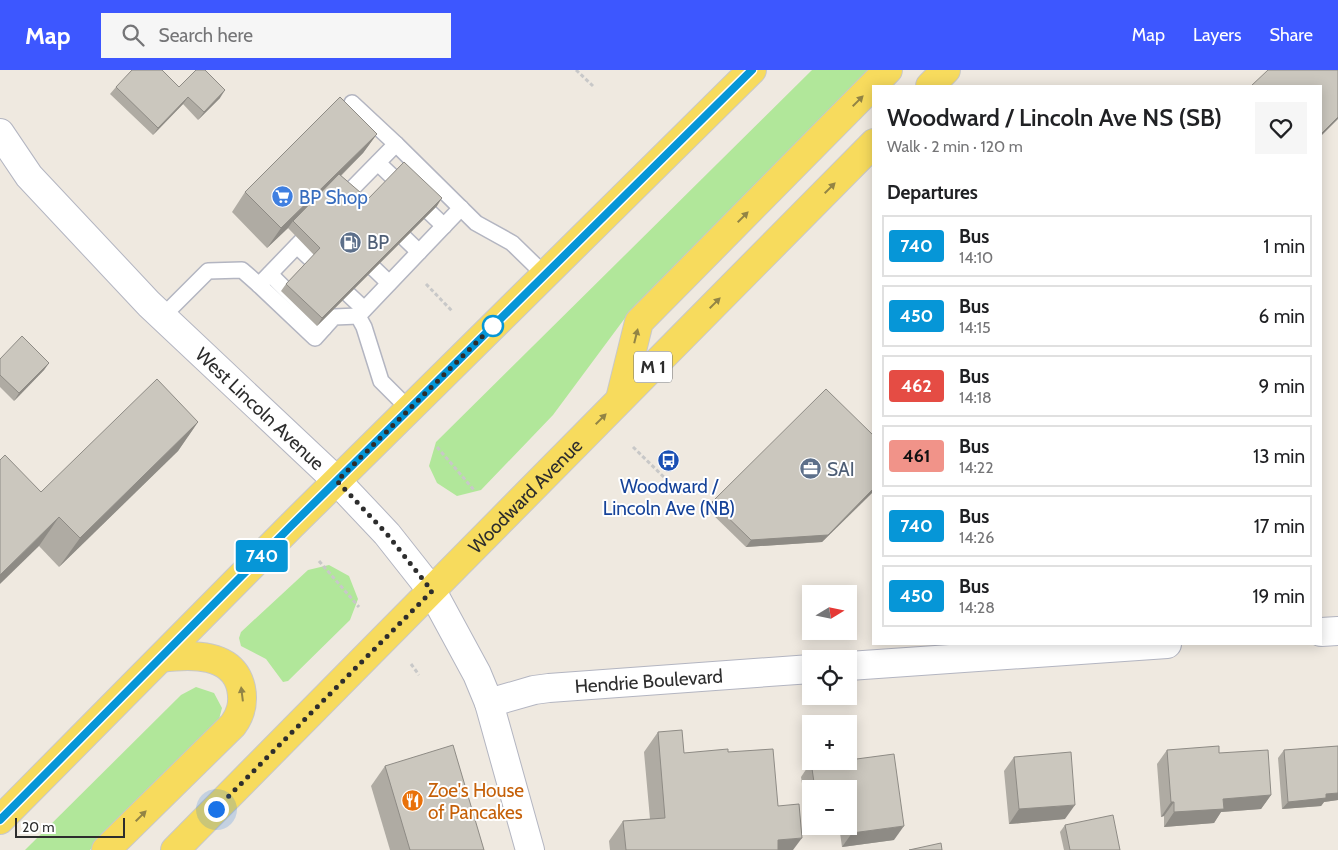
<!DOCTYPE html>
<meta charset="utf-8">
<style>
body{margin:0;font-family:Cabin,sans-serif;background:#f6f6f6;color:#202124;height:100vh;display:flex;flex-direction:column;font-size:19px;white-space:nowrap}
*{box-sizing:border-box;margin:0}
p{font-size:16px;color:#757577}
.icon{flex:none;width:28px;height:28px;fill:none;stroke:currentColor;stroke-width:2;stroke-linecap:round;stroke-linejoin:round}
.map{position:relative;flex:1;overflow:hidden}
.panel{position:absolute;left:872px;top:15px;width:450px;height:560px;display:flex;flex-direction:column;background:#fff;border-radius:0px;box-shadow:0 2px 12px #0003}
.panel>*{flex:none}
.badge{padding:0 10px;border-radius:4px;font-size:18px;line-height:32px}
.needle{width:32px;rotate:80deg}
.buttons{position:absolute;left:802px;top:515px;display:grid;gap:10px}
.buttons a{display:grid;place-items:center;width:55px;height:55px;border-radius:0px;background:#fff;box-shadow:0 2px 12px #0003;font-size:25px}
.scale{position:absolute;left:15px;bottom:12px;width:110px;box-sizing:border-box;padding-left:5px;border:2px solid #2d2d2d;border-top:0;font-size:14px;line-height:18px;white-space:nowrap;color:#2d2d2d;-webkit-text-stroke:4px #fff;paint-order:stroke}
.you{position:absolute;width:25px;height:25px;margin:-12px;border:4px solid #fff;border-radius:50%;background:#1a73e8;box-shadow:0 0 0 8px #1a73e833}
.map>.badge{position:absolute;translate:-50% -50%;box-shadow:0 0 0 2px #fff}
h2{padding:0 15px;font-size:19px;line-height:45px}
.round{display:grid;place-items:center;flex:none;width:52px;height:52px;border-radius:0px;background:#f6f6f6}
.head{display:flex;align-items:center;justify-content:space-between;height:85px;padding:0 15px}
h1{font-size:24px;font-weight:600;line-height:38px}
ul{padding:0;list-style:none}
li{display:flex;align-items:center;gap:15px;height:62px;margin:0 10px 8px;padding:0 5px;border:2px solid #e0e0e0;border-radius:0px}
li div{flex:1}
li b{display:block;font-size:19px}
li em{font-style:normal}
li .badge{min-width:55px;font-weight:700;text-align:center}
header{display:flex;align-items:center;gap:30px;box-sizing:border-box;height:70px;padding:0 25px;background:#3d57ff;color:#fff}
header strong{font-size:24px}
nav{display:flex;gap:28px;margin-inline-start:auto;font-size:18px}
.search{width:350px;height:45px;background:#f6f6f6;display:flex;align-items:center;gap:12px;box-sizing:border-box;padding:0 18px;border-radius:0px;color:#757577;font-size:19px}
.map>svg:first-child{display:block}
.green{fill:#b1e79a}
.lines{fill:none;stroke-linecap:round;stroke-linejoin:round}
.service-casing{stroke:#b3b5c1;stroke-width:18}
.minor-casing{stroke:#b3b5c1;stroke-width:30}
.tertiary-casing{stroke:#b3b5c1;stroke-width:30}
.primary-casing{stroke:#c8c8c8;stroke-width:30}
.path{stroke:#c8c8c8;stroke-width:3;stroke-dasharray:4 2.5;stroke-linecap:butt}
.service{stroke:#fff;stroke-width:15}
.minor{stroke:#fff;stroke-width:28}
.tertiary{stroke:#fff;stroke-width:28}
.primary{stroke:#f7db5d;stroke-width:28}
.wall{fill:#afaba3}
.shaded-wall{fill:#8e8b85}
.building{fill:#cbc7be;stroke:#8e8b85}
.oneway{fill:#928445}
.line-casing{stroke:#fff;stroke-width:11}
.line{stroke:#0696d7;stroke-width:8}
.walk{stroke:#2d2d2d;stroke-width:5;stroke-dasharray:0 9}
.stop-dot{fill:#fff;stroke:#0696d7;stroke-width:2.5}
.labels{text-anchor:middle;stroke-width:4;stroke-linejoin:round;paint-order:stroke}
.shield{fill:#fff;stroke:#6c6c6c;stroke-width:1}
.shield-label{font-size:18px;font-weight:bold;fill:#2d2d2d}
.shop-label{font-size:19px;fill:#366cbe;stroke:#fff;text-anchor:start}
.service-label{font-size:19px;fill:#4e5e75;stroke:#fff;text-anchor:start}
.street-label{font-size:19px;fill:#2d2d2d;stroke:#fff}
.transit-label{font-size:19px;fill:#164399;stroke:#fff}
.food-label{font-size:19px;fill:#c56008;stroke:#fff;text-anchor:start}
</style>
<header>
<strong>Map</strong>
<div class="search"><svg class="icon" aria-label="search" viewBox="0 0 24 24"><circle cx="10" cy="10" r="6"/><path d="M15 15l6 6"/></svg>Search here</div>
<nav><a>Map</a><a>Layers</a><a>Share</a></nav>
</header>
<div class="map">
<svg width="1338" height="780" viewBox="0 0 1338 780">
<rect width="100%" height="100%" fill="#efe9e0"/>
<g class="green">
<path d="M812 0H876L625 248 553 345 481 420 457 426 437 413 429 396 436 372Z"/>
<path d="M329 495 349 506 358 529 350 550 288 611 283 612 266 589 241 576 239 568 241 562 308 500Z"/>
<path d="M196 617 214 623 222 638 218 653 90 780H25L181 625Z"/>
</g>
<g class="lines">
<defs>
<g id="service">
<path d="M352 33 396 74"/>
<path d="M378 93 444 156"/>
<path d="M340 131 396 74 476 153 512 173 545 205"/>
<path d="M390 154 419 182"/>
<path d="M297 176 364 239"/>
<path d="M360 185 389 213"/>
<path d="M270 204 324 258 334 247 358 246 364 257 381 311 409 339"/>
<path d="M259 215 315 268 324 258"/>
<path d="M358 246 461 138"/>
<path d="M162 247 208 201 242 200 259 215 315 157"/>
</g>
<g id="minor">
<path id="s1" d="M0 63 29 106 149 234 337 411 387 464 432 521"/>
<path d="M1321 562 1338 561"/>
<path d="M849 596 1167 574"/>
<path id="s2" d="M489 633 534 620 549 618 811 599"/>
</g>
<path id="tertiary" d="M432 521 477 604 489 633 530 780"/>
<g id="primary">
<path d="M930 16 946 0"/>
<path d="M620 329 639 252 888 0"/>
<path d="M0 750 291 456 752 0"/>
<path d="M106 780 233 655C241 644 244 633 241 618 233 582 190 584 161 588"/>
<path id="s3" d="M175 780 874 73"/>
</g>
</defs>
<use href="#service" class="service-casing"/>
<use href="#minor" class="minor-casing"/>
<use href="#tertiary" class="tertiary-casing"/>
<use href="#primary" class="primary-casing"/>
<g class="path">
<path d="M576 0 593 16"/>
<path d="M426 214 453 242"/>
<path d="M437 377 474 420"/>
<path d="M633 377 671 414"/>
<path d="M319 491 359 537"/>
<path d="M411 594 419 605"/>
</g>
<use href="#service" class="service"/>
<use href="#minor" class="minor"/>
<use href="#tertiary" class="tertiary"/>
<use href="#primary" class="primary"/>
</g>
<g class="wall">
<path d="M116 17H179L220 28 198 50 183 34 153 65 110 24Z"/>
<path d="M377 64 363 83 341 106 368 129 437 136 317 256 281 221 286 214 314 185 288 158 267 178 232 142 245 122Z"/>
<path d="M0 289 49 293 44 300 14 331 0 317Z"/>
<path d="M198 352 178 381 59 497 39 476 41 422Z"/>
<path d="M874 366V421L822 472 746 477 707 439 712 432Z"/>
<path d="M658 662 684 683 728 682 778 736 793 780H610L609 771 623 751 650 749 644 682Z"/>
<path d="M1338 676V730L1324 732 1321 736 1282 739 1278 688 1284 680Z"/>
<path d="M1167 680 1219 683 1271 725 1261 739 1221 742 1214 753 1164 757V746L1161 747 1157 694Z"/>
<path d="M1014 687 1065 749 1009 754 1004 701Z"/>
<path d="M849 691 894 770 842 777 839 756H849V719H811V746H807L801 707 811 692Z"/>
<path d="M385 696 484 780H390L371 716Z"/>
<path d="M1065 755 1120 780H1064L1060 762Z"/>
</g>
<g class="shaded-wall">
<path d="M225 20 220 28 198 50 204 42Z"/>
<path d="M188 27 183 34 153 65 158 58Z"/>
<path d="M1338 47V49L1321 66V64Z"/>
<path d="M377 64 363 83 294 152 293 151 288 158 267 178 281 158Z"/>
<path d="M442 128 437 136 317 256 322 248Z"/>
<path d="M49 293 44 300 14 331 19 323Z"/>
<path d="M198 352 178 381 59 497 80 468Z"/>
<path d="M874 418V421L822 472 746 477 751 470Z"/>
<path d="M59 447 39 476 0 514V505Z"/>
<path d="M1338 723V730L1324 732 1321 736 1282 739 1288 732 1326 724Z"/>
<path d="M1271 725 1261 739 1221 742 1214 753 1164 757 1174 742 1223 729Z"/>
<path d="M1171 732H1174L1164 746 1161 747Z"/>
<path d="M1075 735 1065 749 1009 754 1019 739Z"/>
<path d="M811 740V746H807Z"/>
<path d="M904 756 894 770 842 777 852 763Z"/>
<path d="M802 768 793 780H770L778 770Z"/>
</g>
<g class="building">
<path d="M132 0H162L179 17 196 0H205L225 20 204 42 188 27 158 58 116 17Z"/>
<path d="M1268 0H1338V47L1321 64V16H1251Z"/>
<path d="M340 27 377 64 281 158 245 122Z"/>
<path d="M404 92 442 128 322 248 286 214 320 178 293 151 339 104 368 129Z"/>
<path d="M22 266 49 293 19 323 0 305V289Z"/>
<path d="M157 309 198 352 80 468 59 447 0 505V390L5 385 41 422Z"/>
<path d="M826 319 874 366V418L828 465 751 470 712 432Z"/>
<path d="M682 660 684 683 728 679V682L773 679 778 736 799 734 802 768 778 770V780H626L623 751 665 748 658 662Z"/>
<path d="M453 675 484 780H410L385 696Z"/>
<path d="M1219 676V683L1268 680 1271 725 1223 729 1224 739 1174 742V732H1171L1167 680Z"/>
<path d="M1338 676V723L1326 724V728L1288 732 1284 680Z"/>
<path d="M1071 682 1075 735 1019 739 1014 687Z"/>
<path d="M894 684 904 756 852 763 849 741V719H815L811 692 820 691H849V690Z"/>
<path d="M1113 745 1120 780H1070L1065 755Z"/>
<path d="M941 773 942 780H909Z"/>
</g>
<defs><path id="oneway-solid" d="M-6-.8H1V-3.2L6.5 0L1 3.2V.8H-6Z" transform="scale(1.25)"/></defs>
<g class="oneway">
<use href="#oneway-solid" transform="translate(858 31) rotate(-45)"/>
<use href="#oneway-solid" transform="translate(830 118) rotate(-45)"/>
<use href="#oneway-solid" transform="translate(743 147) rotate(-45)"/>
<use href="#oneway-solid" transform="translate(715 233) rotate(-45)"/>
<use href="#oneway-solid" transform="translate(636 266) rotate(-76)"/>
<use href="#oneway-solid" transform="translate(601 349) rotate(-45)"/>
<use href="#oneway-solid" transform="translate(242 624) rotate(-97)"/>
<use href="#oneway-solid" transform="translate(141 746) rotate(-45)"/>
</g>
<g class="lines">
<defs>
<path id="line" d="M0 750 291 456 752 0"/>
</defs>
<use href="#line" class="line-casing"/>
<use href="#line" class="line"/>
<path class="walk" d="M216 739 432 521 387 464 337 411 494 255 493 256"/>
</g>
<defs>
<symbol id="supermarket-disc" viewBox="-11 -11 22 22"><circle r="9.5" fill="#3f7fe0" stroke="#fff"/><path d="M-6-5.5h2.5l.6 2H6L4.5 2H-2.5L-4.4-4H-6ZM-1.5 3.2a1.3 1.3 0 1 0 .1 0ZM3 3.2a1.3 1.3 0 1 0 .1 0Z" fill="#fff"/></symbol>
<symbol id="fuel-disc" viewBox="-11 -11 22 22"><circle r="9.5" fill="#5c6f8a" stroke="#fff"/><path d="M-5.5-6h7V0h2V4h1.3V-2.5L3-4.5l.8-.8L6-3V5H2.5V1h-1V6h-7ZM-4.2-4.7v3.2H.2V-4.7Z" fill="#fff"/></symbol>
<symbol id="bus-disc" viewBox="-11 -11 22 22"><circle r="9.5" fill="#1a4fb4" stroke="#fff"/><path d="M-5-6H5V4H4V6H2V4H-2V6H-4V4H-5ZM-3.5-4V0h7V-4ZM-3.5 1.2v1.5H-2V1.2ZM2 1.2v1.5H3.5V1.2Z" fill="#fff"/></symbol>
<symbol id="office-disc" viewBox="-11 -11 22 22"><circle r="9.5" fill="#5c6f8a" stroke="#fff"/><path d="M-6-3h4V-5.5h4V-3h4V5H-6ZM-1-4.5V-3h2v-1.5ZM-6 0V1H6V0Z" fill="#fff"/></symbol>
<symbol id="restaurant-disc" viewBox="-11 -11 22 22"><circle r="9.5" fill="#e8710a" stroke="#fff"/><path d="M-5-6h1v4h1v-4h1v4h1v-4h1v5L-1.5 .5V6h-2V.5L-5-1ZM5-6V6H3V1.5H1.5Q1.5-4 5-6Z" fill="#fff"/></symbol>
</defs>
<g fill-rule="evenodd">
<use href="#supermarket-disc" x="270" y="114" width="25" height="25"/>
<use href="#fuel-disc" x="338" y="160" width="25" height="25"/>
<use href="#bus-disc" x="656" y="378" width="25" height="25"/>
<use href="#office-disc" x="798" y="386" width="25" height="25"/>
<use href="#restaurant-disc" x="400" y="718" width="25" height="25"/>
</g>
<circle class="stop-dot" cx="493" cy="256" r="10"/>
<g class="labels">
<rect class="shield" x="634" y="281.5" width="38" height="31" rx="4"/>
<g class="shield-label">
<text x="653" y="303">M 1</text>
</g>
<g class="shop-label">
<text x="299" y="134">BP Shop</text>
</g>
<g class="service-label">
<text x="367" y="179">BP</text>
<text x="827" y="406">SAI</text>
</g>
<g class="street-label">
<text dy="7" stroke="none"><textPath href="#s1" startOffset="380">West Lincoln Avenue</textPath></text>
<text dy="7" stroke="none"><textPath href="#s3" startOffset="498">Woodward Avenue</textPath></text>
<text dy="7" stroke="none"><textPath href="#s2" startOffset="162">Hendrie Boulevard</textPath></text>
</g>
<g class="transit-label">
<text x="669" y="423">Woodward /<tspan x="669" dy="22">Lincoln Ave (NB)</tspan></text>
</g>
<g class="food-label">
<text x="428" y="727">Zoe's House<tspan x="428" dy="22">of Pancakes</tspan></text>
</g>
</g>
</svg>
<div class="buttons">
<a><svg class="needle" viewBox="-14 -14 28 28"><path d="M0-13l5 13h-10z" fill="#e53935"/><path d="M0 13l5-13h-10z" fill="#757577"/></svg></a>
<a><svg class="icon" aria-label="locate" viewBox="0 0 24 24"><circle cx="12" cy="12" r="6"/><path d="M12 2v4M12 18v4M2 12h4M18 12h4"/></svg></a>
<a>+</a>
<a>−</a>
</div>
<div class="scale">20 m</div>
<div class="you" style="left:216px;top:739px"></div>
<b class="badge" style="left:262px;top:486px;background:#0696d7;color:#fff">740</b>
<section class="panel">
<div class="head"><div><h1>Woodward / Lincoln Ave NS (SB)</h1><p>Walk · 2 min · 120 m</p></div><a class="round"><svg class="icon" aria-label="heart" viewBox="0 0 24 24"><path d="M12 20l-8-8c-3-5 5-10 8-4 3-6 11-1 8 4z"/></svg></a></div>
<h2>Departures</h2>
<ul>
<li><span class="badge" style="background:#0696d7;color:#fff">740</span><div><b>Bus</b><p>14:10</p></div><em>1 min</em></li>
<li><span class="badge" style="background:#0696d7;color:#fff">450</span><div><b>Bus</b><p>14:15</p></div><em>6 min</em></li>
<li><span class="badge" style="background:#e54c44;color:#fff">462</span><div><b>Bus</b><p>14:18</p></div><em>9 min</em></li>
<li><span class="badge" style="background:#f19389;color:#111">461</span><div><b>Bus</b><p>14:22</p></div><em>13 min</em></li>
<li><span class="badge" style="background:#0696d7;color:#fff">740</span><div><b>Bus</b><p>14:26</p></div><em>17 min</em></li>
<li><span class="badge" style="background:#0696d7;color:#fff">450</span><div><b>Bus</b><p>14:28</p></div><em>19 min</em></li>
</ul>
</section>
</div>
